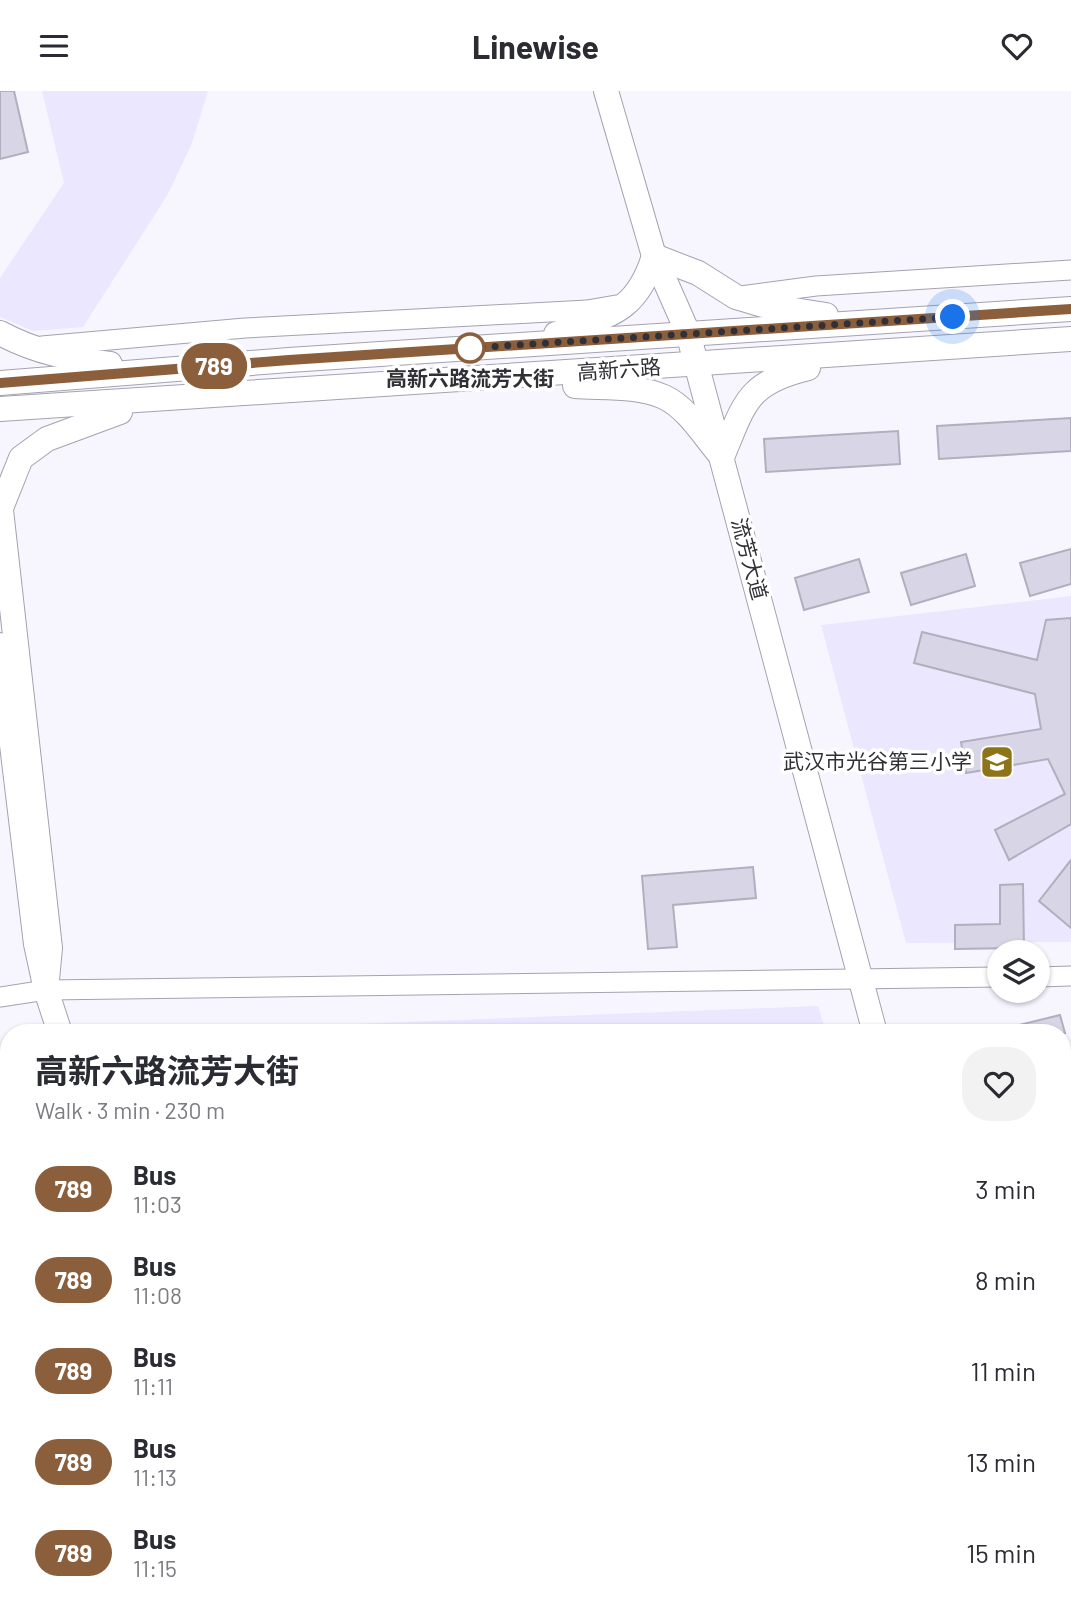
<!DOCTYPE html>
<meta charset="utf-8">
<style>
body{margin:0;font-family:Barlow,"Noto Sans SC",sans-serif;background:#f2f2f3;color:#2b2b33;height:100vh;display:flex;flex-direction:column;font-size:26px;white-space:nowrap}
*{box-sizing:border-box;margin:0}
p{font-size:23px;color:#7c7c81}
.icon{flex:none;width:38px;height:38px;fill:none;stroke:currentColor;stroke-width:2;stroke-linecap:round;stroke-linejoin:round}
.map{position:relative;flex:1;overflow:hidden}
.side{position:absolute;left:0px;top:933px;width:1071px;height:590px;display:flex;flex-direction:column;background:#fff;border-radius:28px 28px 0 0;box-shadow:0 2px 5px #0004}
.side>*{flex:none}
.badge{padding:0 14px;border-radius:23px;font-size:24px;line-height:46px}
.tools{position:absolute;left:987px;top:849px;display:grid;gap:14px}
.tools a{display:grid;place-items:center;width:63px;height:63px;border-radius:50%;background:#fff;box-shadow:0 2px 5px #0004;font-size:35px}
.you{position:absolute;width:35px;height:35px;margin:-18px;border:5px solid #fff;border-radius:50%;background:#1a73e8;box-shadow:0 0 0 10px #1a73e833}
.map>.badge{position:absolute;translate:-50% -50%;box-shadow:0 0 0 4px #fff}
.round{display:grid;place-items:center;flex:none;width:74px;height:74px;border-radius:28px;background:#f2f2f3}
.summary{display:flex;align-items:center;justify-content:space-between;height:119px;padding:0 35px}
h1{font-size:33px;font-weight:700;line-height:52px}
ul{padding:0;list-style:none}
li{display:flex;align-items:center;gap:21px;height:91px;padding:0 35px}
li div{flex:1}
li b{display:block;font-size:26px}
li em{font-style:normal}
li .badge{min-width:77px;font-weight:700;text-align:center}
header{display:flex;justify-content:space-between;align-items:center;height:91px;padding:0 35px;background:#fff;font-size:32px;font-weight:700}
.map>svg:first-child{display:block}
.built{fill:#eae7fe}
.building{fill:#d8d6e6;stroke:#b1afbe;stroke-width:2}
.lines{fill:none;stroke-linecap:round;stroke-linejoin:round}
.minor-casing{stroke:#a4a2b0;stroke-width:21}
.major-casing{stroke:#a4a2b0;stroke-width:26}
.minor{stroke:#fff;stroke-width:19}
.major{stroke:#fff;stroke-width:24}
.line-casing{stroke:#fff;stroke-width:16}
.line{stroke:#8b5e3c;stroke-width:10}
.walk{stroke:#313036;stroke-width:7;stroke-dasharray:0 12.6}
.stop-dot{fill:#fff;stroke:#8b5e3c;stroke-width:3.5}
.labels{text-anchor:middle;stroke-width:7;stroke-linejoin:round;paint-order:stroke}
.street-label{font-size:21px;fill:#313036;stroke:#fff}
.stop-label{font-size:21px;font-weight:bold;fill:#313036;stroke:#fff}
.poi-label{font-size:21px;fill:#313036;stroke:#fff;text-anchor:end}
</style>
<header><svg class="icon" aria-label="menu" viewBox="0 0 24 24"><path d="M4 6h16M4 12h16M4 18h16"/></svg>Linewise<svg class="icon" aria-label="heart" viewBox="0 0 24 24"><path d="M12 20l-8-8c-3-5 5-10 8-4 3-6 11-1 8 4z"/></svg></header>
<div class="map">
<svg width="1071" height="1521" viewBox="0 0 1071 1521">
<rect width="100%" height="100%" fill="#f7f6ff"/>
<g class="built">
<path d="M42 0H208L192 52 168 103 83 236 33 240 0 226V187L64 92Z"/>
<path d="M1071 505V851L906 852 821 534Z"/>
<path d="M818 915 826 941H153Z"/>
</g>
<g class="building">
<path d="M0 0H14L28 61 0 68Z"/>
<path d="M1071 327V360L939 368 937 335Z"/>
<path d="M898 340 900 373 766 381 764 348Z"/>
<path d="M1071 458V493L1030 505 1020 472Z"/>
<path d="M966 463 975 495 911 514 901 482Z"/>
<path d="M859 468 869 501 804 519 795 487Z"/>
<path d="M1071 527V733L1009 769 995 739 1065 703 1048 668 966 682 961 651 1041 638 1035 603 914 572 922 541 1037 569 1046 529Z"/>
<path d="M1071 769V837L1039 810Z"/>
<path d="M753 776 756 807 673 814 677 856 648 858 642 785Z"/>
<path d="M1023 793 1024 857 955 858V834L1000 833V794Z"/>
<path d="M1060 924 1065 942H1008L1007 937Z"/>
</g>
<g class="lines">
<defs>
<g id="minor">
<path d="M741 205 816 195 1071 179"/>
<path d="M42 255 245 237 587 219 616 214"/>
<path d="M1038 886 1071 885"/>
<path d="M0 906 46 899 999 886"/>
<path d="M0 1432 9 1434"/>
<path d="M200 1521 202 1514"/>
<path d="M343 1521 345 1514"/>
</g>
<g id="major">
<path d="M606 0 654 165 688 242 875 942"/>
<path d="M0 242C35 261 71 268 110 273"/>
<path d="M556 243C608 224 636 223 654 165L698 182 736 206 763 214 826 224"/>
<path d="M0 292 289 269 1071 218"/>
<path d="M575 295C603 297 638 294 664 306 688 317 705 347 722 366 745 312 746 292 808 277"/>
<path d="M0 318 1071 248"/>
<path d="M0 410 50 857 46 899 36 853 0 554"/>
<path d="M1 417 21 367 47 348 120 321"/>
<path d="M46 899 60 942"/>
<path d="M0 1322 9 1324"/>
<path d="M714 1514 748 1521"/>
<path d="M793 1514 830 1521"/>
<path d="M1044 1514 1047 1521"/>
</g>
</defs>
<use href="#minor" class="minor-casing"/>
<use href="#major" class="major-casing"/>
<use href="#minor" class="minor"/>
<use href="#major" class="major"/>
</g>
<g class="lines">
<defs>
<path id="line" d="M0 292 289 269 1071 218"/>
</defs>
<use href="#line" class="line-casing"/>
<use href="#line" class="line"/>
<path class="walk" d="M470 257 953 226"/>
</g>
<defs>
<symbol id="school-square" viewBox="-11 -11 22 22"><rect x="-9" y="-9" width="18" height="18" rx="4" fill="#8e7419" stroke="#fff"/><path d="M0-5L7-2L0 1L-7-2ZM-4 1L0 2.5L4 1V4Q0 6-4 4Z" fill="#fff"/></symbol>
</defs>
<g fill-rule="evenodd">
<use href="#school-square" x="978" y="652" width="38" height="38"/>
</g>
<circle class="stop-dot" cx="470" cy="257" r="14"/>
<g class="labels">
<g class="street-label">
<text transform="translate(619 279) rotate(-4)" y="7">高新六路</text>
<text transform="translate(749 468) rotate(75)" y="7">流芳大道</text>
</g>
<g class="stop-label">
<text x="470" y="295">高新六路流芳大街</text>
</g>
<g class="poi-label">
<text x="972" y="678">武汉市光谷第三小学</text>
</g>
</g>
</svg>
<div class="tools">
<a><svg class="icon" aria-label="layers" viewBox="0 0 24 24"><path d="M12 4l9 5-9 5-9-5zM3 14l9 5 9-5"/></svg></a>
</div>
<div class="you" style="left:953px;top:226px"></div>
<b class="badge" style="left:214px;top:275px;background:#8b5e3c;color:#fff">789</b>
<section class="side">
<div class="summary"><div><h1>高新六路流芳大街</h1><p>Walk · 3 min · 230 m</p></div><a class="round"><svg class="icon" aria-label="heart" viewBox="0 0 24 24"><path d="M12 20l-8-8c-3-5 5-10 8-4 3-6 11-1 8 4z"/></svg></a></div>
<ul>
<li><span class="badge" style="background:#8b5e3c;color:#fff">789</span><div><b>Bus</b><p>11:03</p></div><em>3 min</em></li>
<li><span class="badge" style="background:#8b5e3c;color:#fff">789</span><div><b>Bus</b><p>11:08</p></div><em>8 min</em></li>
<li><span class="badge" style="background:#8b5e3c;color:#fff">789</span><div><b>Bus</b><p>11:11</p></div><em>11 min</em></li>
<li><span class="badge" style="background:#8b5e3c;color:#fff">789</span><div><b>Bus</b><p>11:13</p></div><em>13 min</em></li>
<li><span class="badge" style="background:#8b5e3c;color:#fff">789</span><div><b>Bus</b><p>11:15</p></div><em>15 min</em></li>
</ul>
</section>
</div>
